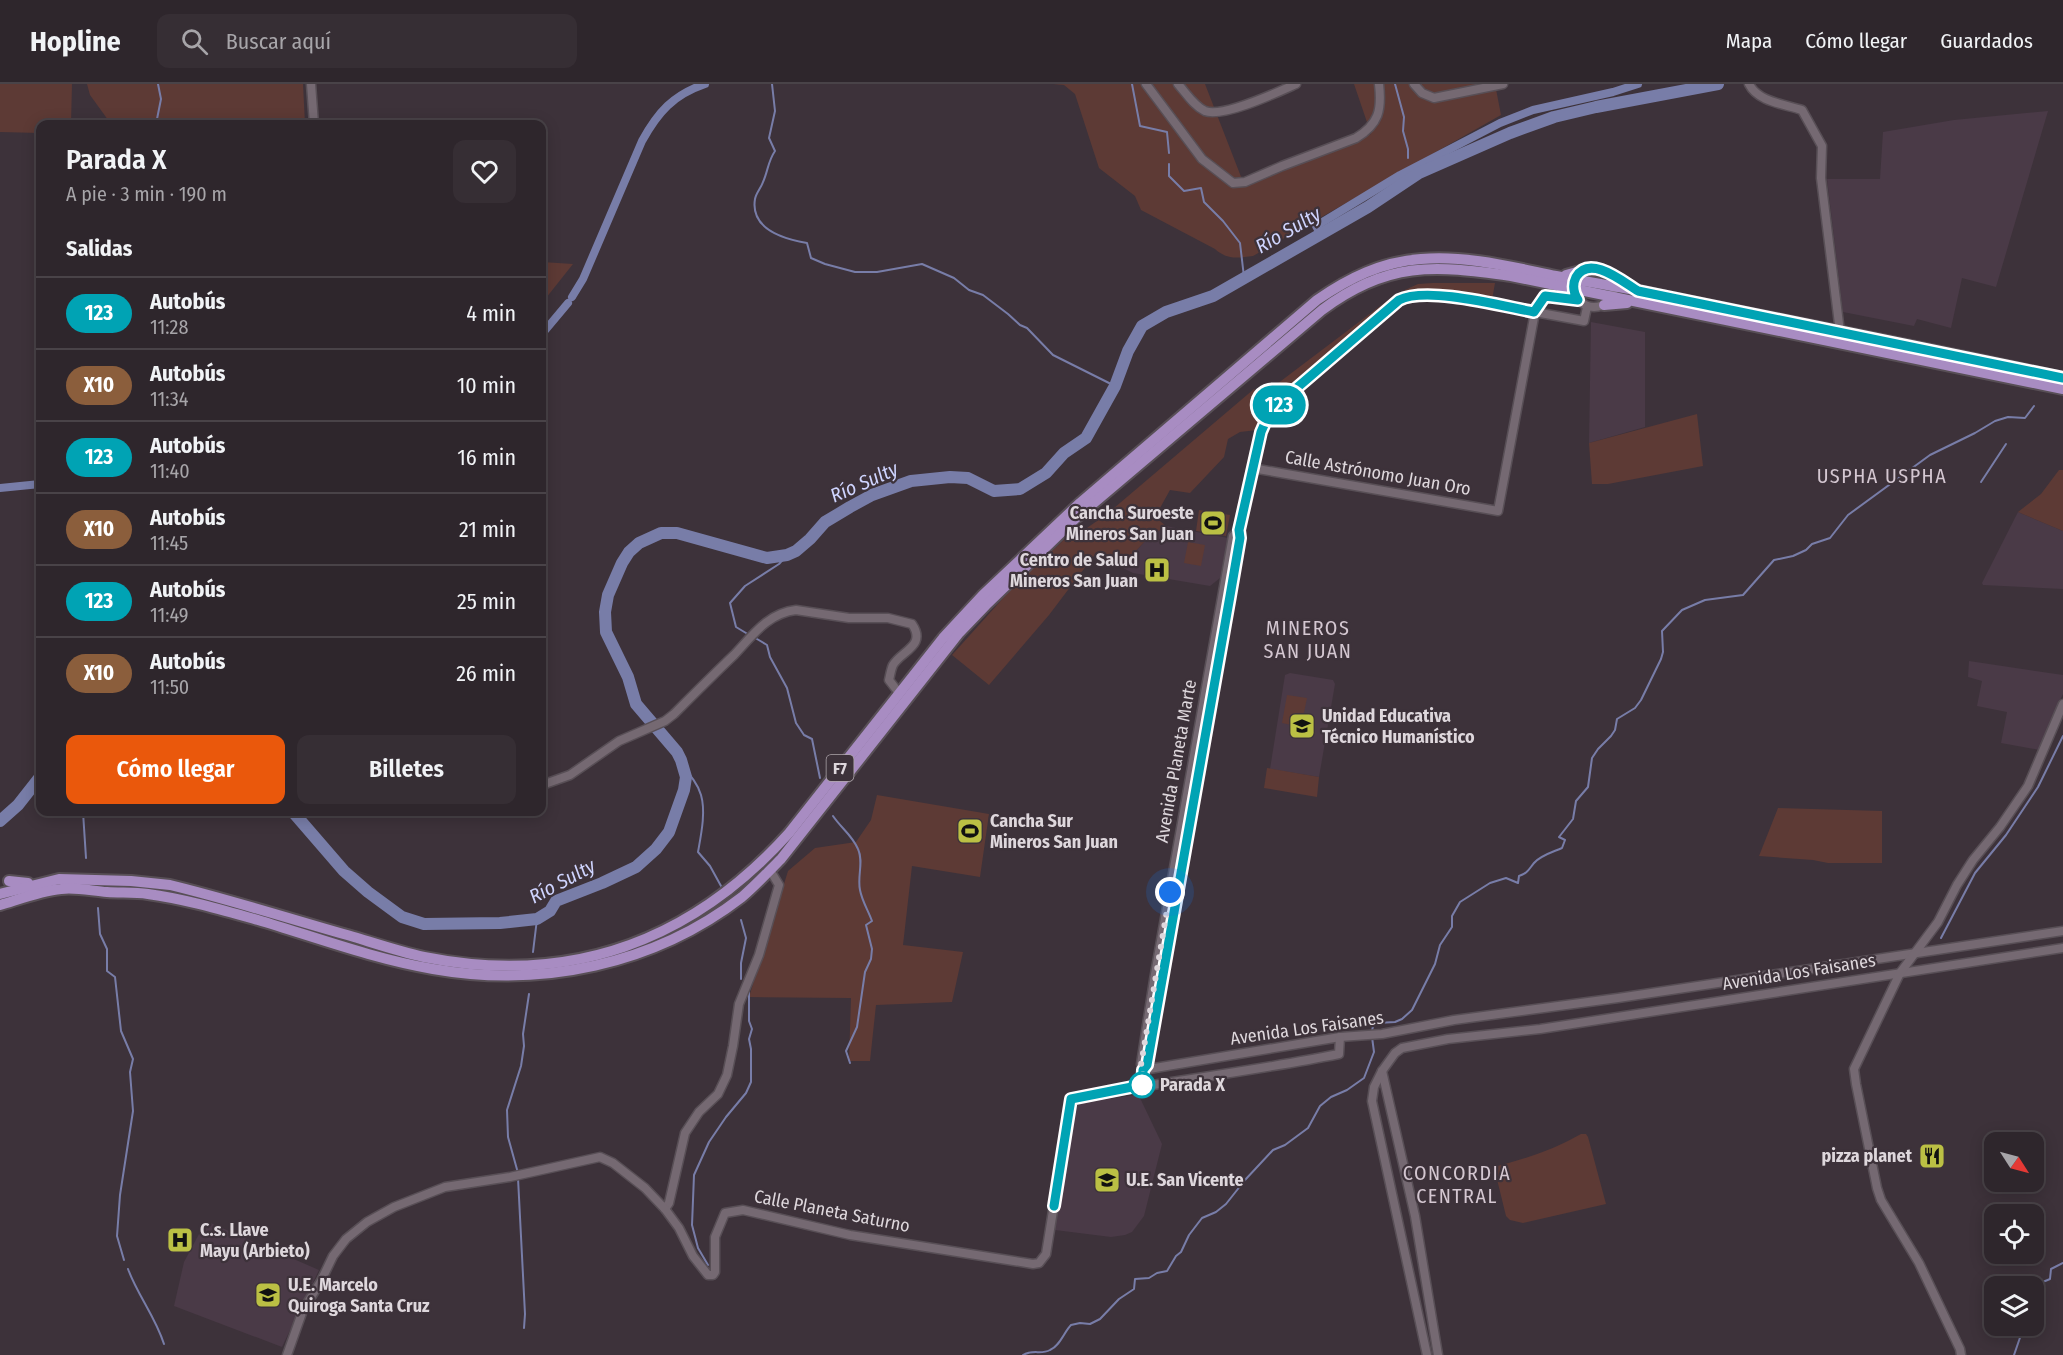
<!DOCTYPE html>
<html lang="es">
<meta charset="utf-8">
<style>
body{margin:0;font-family:"Fira Sans Condensed",sans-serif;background:#362e34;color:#f1f3f6;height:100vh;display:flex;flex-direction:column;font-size:22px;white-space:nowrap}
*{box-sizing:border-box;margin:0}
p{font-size:20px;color:#a7a5a9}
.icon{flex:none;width:33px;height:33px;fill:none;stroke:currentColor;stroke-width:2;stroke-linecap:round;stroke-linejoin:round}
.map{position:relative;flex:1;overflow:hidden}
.drawer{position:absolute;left:36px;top:36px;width:510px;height:696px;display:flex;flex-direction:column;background:#2e262c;border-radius:12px;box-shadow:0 3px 15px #0003,0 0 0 2px #494348}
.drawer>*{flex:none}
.badge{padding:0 12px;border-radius:20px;font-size:21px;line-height:39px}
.needle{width:39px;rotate:126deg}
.tools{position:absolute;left:1984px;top:1048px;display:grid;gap:12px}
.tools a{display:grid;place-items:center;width:60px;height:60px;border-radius:12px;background:#2e262c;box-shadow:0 3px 15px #0003,0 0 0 2px #494348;font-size:30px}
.you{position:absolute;width:30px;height:30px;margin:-15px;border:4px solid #fff;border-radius:50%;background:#1a73e8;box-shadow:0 0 0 9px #1a73e833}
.map>.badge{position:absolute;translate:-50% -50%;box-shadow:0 0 0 3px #fff}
h2{padding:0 30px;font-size:22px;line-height:54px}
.round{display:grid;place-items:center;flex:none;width:63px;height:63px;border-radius:12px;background:#362e34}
.head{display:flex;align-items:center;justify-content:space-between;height:102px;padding:0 30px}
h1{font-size:28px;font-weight:600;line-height:45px}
.primary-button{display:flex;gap:12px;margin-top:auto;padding:12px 30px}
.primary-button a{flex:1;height:69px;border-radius:12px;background:#ea580c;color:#fff;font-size:24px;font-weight:600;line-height:69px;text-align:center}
.primary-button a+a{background:#362e34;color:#f1f3f6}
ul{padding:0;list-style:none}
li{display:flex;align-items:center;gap:18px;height:72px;padding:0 30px;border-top:2px solid #494348}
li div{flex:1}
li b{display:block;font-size:22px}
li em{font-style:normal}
li .badge{min-width:66px;font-weight:700;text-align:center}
header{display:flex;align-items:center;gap:36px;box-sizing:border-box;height:84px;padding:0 30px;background:#2e262c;border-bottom:2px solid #494348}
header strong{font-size:28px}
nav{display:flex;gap:33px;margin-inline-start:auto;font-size:21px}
.search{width:420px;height:54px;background:#362e34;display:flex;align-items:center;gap:15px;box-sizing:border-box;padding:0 21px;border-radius:12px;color:#a7a5a9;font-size:22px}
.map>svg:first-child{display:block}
.built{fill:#4a3a47}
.green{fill:#5d3a35}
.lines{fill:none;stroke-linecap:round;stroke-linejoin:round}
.stream{stroke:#787da8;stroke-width:2}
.canal{stroke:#787da8;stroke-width:8}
.river{stroke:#787da8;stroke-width:12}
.tertiary-casing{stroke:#584f56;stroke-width:11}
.trunk-casing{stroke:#584f56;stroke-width:14}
.tertiary{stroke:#756972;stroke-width:8}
.trunk{stroke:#a88cc2;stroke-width:10}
.line-casing{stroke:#fff;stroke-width:14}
.line{stroke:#00a3b4;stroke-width:9}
.walk{stroke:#ded7dc;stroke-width:6;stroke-dasharray:0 10.8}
.stop-dot{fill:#fff;stroke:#00a3b4;stroke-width:3}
.labels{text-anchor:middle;stroke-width:4.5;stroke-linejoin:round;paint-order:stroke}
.shield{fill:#3d323a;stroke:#aea6ab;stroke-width:1.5}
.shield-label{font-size:16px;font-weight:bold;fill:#ded7dc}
.street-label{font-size:18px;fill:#ded7dc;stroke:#3d323a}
.poi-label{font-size:18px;font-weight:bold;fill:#ded7dc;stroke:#3d323a;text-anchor:start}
.stop-label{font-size:18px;font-weight:bold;fill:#ded7dc;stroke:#3d323a;text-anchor:start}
.water-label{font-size:20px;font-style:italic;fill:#cfd4fe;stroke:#3d323a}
.neighbourhood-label{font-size:20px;letter-spacing:1.5px;fill:#d4c7d1;stroke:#3d323a}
</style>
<header>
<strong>Hopline</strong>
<div class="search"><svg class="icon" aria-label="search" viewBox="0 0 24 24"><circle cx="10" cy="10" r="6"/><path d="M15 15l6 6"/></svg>Buscar aquí</div>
<nav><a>Mapa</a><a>Cómo llegar</a><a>Guardados</a></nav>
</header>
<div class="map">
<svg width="2063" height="1271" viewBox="0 0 2063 1271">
<rect width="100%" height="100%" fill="#3d323a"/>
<g class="built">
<path d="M2048 27 1996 203 1962 194 1951 244 1917 235 1914 242 1843 228 1827 95H1880L1883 48 1954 36Z"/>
<path d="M1591 238 1645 248V343L1589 359Z"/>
<path d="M2018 428 2063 447V505L1983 501 1982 499Z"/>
<path d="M1166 442 1228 454 1220 494 1210 502 1133 489 1121 483 1147 455Z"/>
<path d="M1969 577 2063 591V610L2050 637 2040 666 2001 659 2007 628 1977 622 1982 597 1968 593Z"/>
<path d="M1290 589 1333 596 1335 600 1319 693 1270 685 1285 591Z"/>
<path d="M1136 1011 1140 1014 1162 1060 1144 1132 1132 1148 1125 1151 1111 1153 1055 1146 1052 1142 1073 1027 1080 1019Z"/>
<path d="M206 1137 319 1186 282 1263 174 1222 184 1178Z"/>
</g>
<g class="green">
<path d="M0 0H72L71 40H40V49L0 48Z"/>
<path d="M87 0H303L305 40H111L90 11Z"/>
<path d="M1053 0H1205L1245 103 1371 50 1354 0H1495L1501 31 1253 172C1238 174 1227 176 1215 165L1141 126 1135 112 1099 84 1075 10 1064 1Z"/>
<path d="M542 178 573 180 542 219Z"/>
<path d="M1433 199H1495L1492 216 1421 207H1410L1399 212 1295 302 1271 324 1257 346 1240 348 1228 355 1224 373 1190 409 1170 406 1155 433 1166 442 1147 455 1121 483 1096 469 1049 531 989 601 952 571 1014 502 1082 439 1079 445 1084 446 1107 430 1254 305 1261 312 1396 210 1418 200Z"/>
<path d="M1697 330 1703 382 1608 400H1592L1589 359Z"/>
<path d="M2059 386H2063V447L2018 428 2041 410Z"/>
<path d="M1199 426 1230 431 1226 452 1196 447Z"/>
<path d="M1188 458 1205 461 1201 482 1184 479Z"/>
<path d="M1287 611 1307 614 1301 643 1282 639Z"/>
<path d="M1267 684 1319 693 1317 713 1264 704Z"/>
<path d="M877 711 989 730 980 793 912 782 903 861 963 868 952 918 876 921 870 977H849L851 914 749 913 788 787 815 764 856 758 871 736Z"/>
<path d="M1778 724 1882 727V779H1828L1813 776 1759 772Z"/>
<path d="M1581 1050H1586L1588 1053 1606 1120 1523 1139 1510 1136 1506 1132 1494 1083C1525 1075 1553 1066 1581 1050Z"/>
<path d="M2037 1059 2045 1090 2034 1093V1060Z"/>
</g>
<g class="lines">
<g class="stream">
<path d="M772 0 775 27 769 54 775 67C768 77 768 87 763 98 761 104 756 109 755 115 750 145 784 155 807 159L811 174 825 180 855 188H877L922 180 954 194 969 206 983 211 1008 230 1020 241 1027 244 1053 271 1115 302"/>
<path d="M1132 0 1140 42 1167 48 1169 69"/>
<path d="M1395 0 1404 33 1403 47 1408 65V74"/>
<path d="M156 40 161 15 158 0"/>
<path d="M1169 80V92L1184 107 1201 104 1204 118 1223 137 1240 159 1244 193"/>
<path d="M1981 398 2006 360"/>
<path d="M746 549 736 543 730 519 745 502 779 480 787 471"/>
<path d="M757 555 767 561 770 573 787 604 796 639 804 651 812 655 820 694"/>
<path d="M683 683C690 691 698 700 701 711 706 728 701 751 698 768L710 782 721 802"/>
<path d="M83 728 86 774"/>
<path d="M833 732C841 744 852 751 858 765 864 778 857 792 860 806 862 817 868 826 872 837L866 841 872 865 871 875 865 888 857 943 846 967 850 979"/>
<path d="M98 824 100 850 107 865V887L115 893 121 947 133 975 130 988 133 1027 120 1111 117 1152 124 1176"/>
<path d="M1941 854 1975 789 2006 751 2038 703 2063 652"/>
<path d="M533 868 537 835"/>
<path d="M741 895V879L746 854 741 836"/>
<path d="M1372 947 1373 942 1377 939 1395 938 1402 935 1412 926 1435 880 1440 861 1452 843V832L1460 818 1490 799 1506 794 1518 799 1519 792C1528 789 1529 785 1534 779 1541 771 1553 768 1562 764L1565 756 1559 753 1573 735 1576 717 1588 703 1592 674 1598 665 1611 652 1615 646 1617 635 1635 624 1641 616 1661 575 1663 568 1662 547 1682 526 1705 516 1743 511 1774 476 1793 472 1806 466 1812 460 1830 454 1848 431 1930 371 1975 349 1995 337 2008 333 2025 334 2034 322"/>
<path d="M518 1089 508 1053 507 1026 521 982 524 962 523 950 529 910"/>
<path d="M518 1094 525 1230 524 1244"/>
<path d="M708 1181 698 1164 692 1141 694 1091 709 1058 726 1033 746 1009 751 998V965L749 955 752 945 749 937V908"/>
<path d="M128 1185C138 1212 155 1232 164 1260"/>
<path d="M2034 1214 2038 1200 2050 1195 2051 1185 2063 1179"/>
<path d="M1023 1271C1033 1265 1041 1271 1050 1266 1060 1262 1064 1248 1071 1241L1080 1239 1090 1240 1100 1235 1119 1215 1134 1205 1135 1195 1149 1194 1157 1189 1167 1187 1176 1172 1181 1168 1189 1151 1202 1134 1216 1128 1226 1120 1245 1096 1273 1066 1285 1061 1308 1044 1320 1022 1331 1013 1347 1006 1364 994 1374 968 1372 953"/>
<path d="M2014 1271 2024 1242"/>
</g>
<g class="canal">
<path d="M1321 151 1316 142 1400 91 1500 39 1533 26 1613 8 1638 0"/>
<path d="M572 213 583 195 642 57C658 28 673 11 705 0"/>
<path d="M542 250 568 219"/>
<path d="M0 404 40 400"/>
</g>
<g class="river">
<path d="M293 728 344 787 368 808 402 833 424 840 500 839 537 835 550 827 556 817 602 799 636 783 656 765 669 748 684 706 686 693 681 676 677 668 636 620 628 593 606 548 605 528 608 511 622 479 629 468 639 459 661 449H677L767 474 787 471 796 467 810 455 825 438 850 423 872 411 911 397 950 393 968 394 994 407 1020 405 1046 389 1064 369 1086 354 1115 302 1128 267 1142 242 1166 228 1213 212 1368 123 1419 89 1510 49 1554 33 1596 23 1718 0"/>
<path d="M0 737 18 721 40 693"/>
</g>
<defs>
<g id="tertiary">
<path d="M311 0 314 40"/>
<path d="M1146 0 1202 75 1233 99 1245 98 1282 82 1356 54C1379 40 1382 26 1379 0"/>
<path d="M1178 0C1186 9 1194 22 1205 27 1223 34 1278 8 1296 0"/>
<path d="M1414 0 1422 9 1434 14 1503 0"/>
<path d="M1749 0C1758 18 1784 20 1802 26L1822 62 1821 94 1840 248"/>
<circle cx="1594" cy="203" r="20"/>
<path d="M1535 228 1584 237 1587 223"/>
<path d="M542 701 570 691 619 657 665 637 674 630C694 610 714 590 734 571 752 552 768 529 796 526L849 534H888L912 540C927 562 901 567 893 581 891 585 890 592 889 596L899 609"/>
<path d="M1143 986 1147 981 1230 512 1240 454 1239 446 1252 384 1498 427 1535 228 1545 212 1574 215"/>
<path d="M1143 986 1340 953 1382 950 1454 936 1618 914 2063 847"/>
<path d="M1382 987 1415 1132 1438 1271"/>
<path d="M1142 1001 1143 986 1141 980 1154 896 1233 452 1239 446"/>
<path d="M665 1125 669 1119 685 1049 699 1028 718 1010 727 991 733 962 739 920 759 871 779 801 770 786"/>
<path d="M287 1271 303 1226 321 1197 333 1172 346 1155 367 1138 394 1123 445 1103 510 1093 600 1073 613 1079 645 1104 665 1125 679 1144 693 1172 708 1191H713L715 1188V1153L725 1129 743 1126 850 1151 1033 1180 1039 1179 1046 1170 1071 1015C1160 998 1250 988 1339 970L1340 953"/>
<path d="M1427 1271 1372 1017 1374 1003 1382 987 1395 969 1402 964 1448 955 1540 945 2063 864"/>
<path d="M1961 1271 1960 1265 1919 1179 1881 1116 1877 1104 1856 1000 1854 985 1900 889 1938 838 1957 801 1973 776 2000 743 2028 702 2063 620"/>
</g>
<g id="trunk">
<path d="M1609 190 1630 202"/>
<path d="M1566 191 1584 186"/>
<path d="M1562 206 1578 216"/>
<path d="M1604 221 1627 219"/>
<path d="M9 797 28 799"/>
<path d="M0 810 59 795 131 797 170 801C232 816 293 836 354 853 377 860 401 868 424 873 569 902 691 858 789 749L943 554 983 511 1080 419 1317 216C1349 194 1381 178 1421 175 1466 171 1512 183 1556 192 1588 198 1621 203 1654 210 1790 238 1927 264 2063 294"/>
<path d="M0 821C20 815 41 807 61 805 76 803 92 807 107 808 120 809 134 808 148 810 185 815 222 826 258 836 315 853 374 875 433 885 541 904 654 881 742 813 756 801 768 788 781 775L959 549 986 521 1076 434 1322 226C1387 177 1434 181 1511 192L2063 305"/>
</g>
</defs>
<use href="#tertiary" class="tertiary-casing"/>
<use href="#trunk" class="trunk-casing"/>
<use href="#tertiary" class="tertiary"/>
<use href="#trunk" class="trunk"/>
</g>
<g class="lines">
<defs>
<path id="line" d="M1054 1122 1071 1015 1142 1001 1143 986 1147 981 1230 512 1240 454 1239 446 1261 348 1268 332 1285 314 1399 216C1427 202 1502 222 1534 228L1545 212 1578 216C1573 208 1572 201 1576 193 1590 170 1623 198 1638 207L2063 294"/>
</defs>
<use href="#line" class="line-casing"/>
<use href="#line" class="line"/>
<path class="walk" d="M1142 1001 1143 986 1141 981 1170 808"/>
</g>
<defs>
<symbol id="stadium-square" viewBox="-11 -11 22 22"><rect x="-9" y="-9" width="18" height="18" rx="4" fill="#bbc044" stroke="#3d323a"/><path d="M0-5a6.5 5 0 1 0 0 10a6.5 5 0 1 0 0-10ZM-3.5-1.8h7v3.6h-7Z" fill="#111"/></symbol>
<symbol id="hospital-square" viewBox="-11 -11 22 22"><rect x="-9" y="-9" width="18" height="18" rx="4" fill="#bbc044" stroke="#3d323a"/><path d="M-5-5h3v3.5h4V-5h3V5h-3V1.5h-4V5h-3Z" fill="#111"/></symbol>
<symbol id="school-square" viewBox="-11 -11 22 22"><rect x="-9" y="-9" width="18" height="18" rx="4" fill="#bbc044" stroke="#3d323a"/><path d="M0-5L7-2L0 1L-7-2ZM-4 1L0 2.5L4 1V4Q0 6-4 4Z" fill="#111"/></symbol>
<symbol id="restaurant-square" viewBox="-11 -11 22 22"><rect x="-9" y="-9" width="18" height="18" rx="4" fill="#bbc044" stroke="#3d323a"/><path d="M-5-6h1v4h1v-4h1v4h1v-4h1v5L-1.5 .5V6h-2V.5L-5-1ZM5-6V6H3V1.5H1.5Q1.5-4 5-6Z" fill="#111"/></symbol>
</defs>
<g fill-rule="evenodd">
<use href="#stadium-square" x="1198" y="424" width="30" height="30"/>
<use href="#hospital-square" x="1142" y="471" width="30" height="30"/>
<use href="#school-square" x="1287" y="627" width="30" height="30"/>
<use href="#stadium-square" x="955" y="732" width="30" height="30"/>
<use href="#restaurant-square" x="1917" y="1057" width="30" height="30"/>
<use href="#school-square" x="1092" y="1081" width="30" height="30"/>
<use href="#hospital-square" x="165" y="1141" width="30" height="30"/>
<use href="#school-square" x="253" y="1196" width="30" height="30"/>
</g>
<circle class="stop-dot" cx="1142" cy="1001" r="12"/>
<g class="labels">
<rect class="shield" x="826.5" y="671" width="27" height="26" rx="4.5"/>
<g class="shield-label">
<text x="840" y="690">F7</text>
</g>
<g class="street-label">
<text transform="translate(1378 389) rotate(10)" y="6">Calle Astrónomo Juan Oro</text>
<text transform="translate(1176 677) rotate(-80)" y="6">Avenida Planeta Marte</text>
<text transform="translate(1799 888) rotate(-9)" y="6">Avenida Los Faisanes</text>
<text transform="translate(1307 944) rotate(-8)" y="6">Avenida Los Faisanes</text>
<text transform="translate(832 1127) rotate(11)" y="6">Calle Planeta Saturno</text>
</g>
<g class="poi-label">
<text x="1194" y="435" text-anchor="end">Cancha Suroeste<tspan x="1194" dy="21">Mineros San Juan</tspan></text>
<text x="1138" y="482" text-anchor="end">Centro de Salud<tspan x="1138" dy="21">Mineros San Juan</tspan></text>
<text x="1322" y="638">Unidad Educativa<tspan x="1322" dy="21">Técnico Humanístico</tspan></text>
<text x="990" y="743">Cancha Sur<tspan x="990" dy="21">Mineros San Juan</tspan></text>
<text x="1912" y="1078" text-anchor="end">pizza planet</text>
<text x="1126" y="1102">U.E. San Vicente</text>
<text x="200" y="1152">C.s. Llave<tspan x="200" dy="21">Mayu (Arbieto)</tspan></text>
<text x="288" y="1207">U.E. Marcelo<tspan x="288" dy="21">Quiroga Santa Cruz</tspan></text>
</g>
<g class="stop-label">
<text x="1160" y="1007">Parada X</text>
</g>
<g class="water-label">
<text transform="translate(1288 146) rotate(-30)" y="7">Río Sulty</text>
<text transform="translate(864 398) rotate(-24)" y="7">Río Sulty</text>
<text transform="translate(562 797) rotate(-28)" y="7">Río Sulty</text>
</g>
<g class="neighbourhood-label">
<text x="1882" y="399">USPHA USPHA</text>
<text x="1308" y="551">MINEROS<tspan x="1308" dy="23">SAN JUAN</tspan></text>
<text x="1457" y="1096">CONCORDIA<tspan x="1457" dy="23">CENTRAL</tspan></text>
</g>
</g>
</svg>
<div class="tools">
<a><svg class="needle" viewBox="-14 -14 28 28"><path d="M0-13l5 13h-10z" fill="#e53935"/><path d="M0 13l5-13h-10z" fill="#a7a5a9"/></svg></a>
<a><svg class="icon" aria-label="locate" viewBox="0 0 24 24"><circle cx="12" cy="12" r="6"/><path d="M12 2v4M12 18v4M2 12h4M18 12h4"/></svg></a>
<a><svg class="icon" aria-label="layers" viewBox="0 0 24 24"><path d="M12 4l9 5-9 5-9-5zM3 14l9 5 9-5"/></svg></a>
</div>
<div class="you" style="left:1170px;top:808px"></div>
<b class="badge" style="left:1279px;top:321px;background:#00a3b4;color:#fff">123</b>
<section class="drawer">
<div class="head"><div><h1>Parada X</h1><p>A pie · 3 min · 190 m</p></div><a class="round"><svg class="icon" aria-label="heart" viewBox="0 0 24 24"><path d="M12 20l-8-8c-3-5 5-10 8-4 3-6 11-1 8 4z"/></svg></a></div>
<h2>Salidas</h2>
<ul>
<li><span class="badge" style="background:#00a3b4;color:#fff">123</span><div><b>Autobús</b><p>11:28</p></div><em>4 min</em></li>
<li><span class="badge" style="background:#8b5e3c;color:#fff">X10</span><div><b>Autobús</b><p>11:34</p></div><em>10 min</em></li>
<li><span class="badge" style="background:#00a3b4;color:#fff">123</span><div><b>Autobús</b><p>11:40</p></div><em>16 min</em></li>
<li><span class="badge" style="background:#8b5e3c;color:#fff">X10</span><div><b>Autobús</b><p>11:45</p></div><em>21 min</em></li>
<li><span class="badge" style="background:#00a3b4;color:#fff">123</span><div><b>Autobús</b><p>11:49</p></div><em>25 min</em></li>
<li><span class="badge" style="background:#8b5e3c;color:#fff">X10</span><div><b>Autobús</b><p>11:50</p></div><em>26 min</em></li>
</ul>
<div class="primary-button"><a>Cómo llegar</a><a>Billetes</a></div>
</section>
</div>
